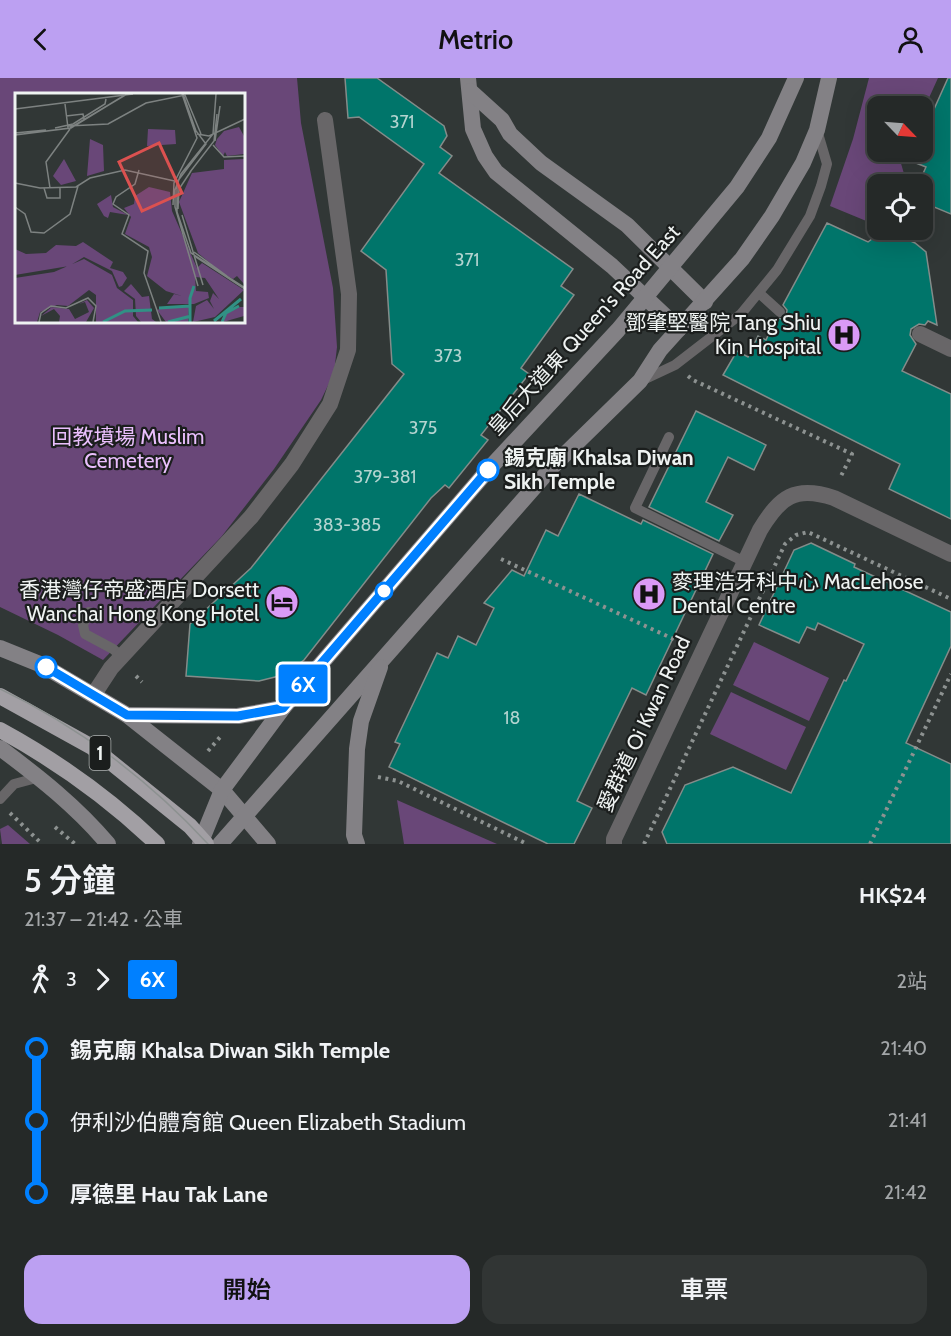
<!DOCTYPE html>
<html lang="zh-TW">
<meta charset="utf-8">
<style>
body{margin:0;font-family:Cabin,"Noto Sans TC",sans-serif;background:#313534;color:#f1f3f6;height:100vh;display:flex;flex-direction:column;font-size:22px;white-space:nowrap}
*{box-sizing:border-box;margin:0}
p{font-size:20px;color:#a3a6a8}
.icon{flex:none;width:33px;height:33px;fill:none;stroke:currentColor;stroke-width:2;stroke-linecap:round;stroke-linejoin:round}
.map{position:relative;height:766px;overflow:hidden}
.side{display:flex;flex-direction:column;background:#252928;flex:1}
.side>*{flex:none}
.badge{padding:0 12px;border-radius:4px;font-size:21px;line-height:39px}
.needle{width:39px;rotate:115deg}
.buttons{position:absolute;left:867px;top:18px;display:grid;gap:12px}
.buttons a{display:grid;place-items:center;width:66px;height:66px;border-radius:12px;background:#252928;box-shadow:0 6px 24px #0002,0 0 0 2px #424545;font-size:30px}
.map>.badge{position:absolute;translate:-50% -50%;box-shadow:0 0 0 3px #fff}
.legs{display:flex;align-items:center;gap:9px;height:66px;padding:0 24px;font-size:20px}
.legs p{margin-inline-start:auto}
.headline{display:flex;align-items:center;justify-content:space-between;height:102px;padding:0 24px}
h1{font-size:33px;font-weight:600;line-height:45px}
.action{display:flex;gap:12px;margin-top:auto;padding:12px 24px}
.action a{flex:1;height:69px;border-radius:18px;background:#bca0f2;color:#111;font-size:24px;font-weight:600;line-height:69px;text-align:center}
.action a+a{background:#313534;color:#f1f3f6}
ul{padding:0 24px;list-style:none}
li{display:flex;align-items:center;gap:21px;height:72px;font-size:22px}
li i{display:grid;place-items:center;width:9px;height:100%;margin:0 8px;background:currentColor}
li i::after{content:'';width:15px;height:15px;margin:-8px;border:4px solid;border-radius:50%;background:#252928}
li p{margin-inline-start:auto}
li:first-child i{background:linear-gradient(#0000 50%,currentColor 0)}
li:last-child i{background:linear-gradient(currentColor 50%,#0000 0)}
header{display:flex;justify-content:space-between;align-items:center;height:78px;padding:0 24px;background:#bca0f2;color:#111;font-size:27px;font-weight:600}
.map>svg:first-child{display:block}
.green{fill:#694778;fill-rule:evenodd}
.building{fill:#00756a;stroke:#848c8a;stroke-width:1.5}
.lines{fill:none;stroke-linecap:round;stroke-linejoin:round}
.path{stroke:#8d9291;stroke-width:4;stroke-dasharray:3 4.5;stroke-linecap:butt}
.service{stroke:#686668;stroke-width:10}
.minor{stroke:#686668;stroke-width:16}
.secondary{stroke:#838185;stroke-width:16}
.trunk{stroke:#a29fa4;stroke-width:16}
.tram{stroke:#8c9190;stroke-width:1.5}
.line-1-casing{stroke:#fff;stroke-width:14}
.line-1{stroke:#0080ff;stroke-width:9}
.stop-1-dot{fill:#fff;stroke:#0080ff;stroke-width:3}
.labels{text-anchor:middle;stroke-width:4.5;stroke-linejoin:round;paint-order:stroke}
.number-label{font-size:18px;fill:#b3d4d0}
.shield{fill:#1b1e1d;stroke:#afb3b2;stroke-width:1.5}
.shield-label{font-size:20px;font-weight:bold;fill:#eff3f2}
.poi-label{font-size:21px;fill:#eff3f2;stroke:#1b1e1d;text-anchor:end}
.street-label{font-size:21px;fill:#eff3f2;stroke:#1b1e1d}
.park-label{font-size:21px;fill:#eabffd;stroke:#1b1e1d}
.stop-label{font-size:21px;font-weight:bold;fill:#eff3f2;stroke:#1b1e1d;text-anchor:start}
.inset-river{fill:none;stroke:#319185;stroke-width:3}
.inset-road{fill:none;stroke:#7d8281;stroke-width:1.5}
.view{fill:#db5150;fill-opacity:0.15;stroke:#db5150;stroke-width:3}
.inset-edge{fill:none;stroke:#eff3f2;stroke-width:3}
</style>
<header><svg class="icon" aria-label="back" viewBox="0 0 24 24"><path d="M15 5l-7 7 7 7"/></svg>Metrio<svg class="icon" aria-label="person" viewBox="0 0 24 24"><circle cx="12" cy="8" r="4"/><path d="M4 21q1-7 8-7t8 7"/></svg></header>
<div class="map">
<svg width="951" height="766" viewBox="0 0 951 766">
<rect width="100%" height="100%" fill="#313736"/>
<g class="green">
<path d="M0 0H297L301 45 333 210 337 269 334 295 321 322 274 391 222 458 103 582 58 557 0 529ZM16 16H243V243H16Z"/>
<path d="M869 0H938L923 33 922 28H878V74H904L900 82 907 106H878V147H876L830 128 853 61Z"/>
<path d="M754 564 829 600 809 643 733 607Z"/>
<path d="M731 614 806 649 786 692 710 656Z"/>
<path d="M397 722 497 766H404Z"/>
<path d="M8 747 30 766H2L0 751Z"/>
</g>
<g class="building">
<path d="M345 0H377L444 48 447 58 440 69 452 78 439 95 573 191 561 208 574 217 521 290 529 296 481 357 488 362 449 410 445 407 431 420 304 582 283 597 259 603 186 598 190 546 251 490 404 296 392 286 386 192 361 173 424 86 359 39 348 40Z"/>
<path d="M948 0H951V136L922 124V98L926 89 911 83 916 74H922V58Z"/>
<path d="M827 145 868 164 876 158 889 153 915 165 926 174 937 247 928 243 925 247 919 246 911 251 910 257 916 266 902 293 951 316V441L889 411 900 386 723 297 737 273 748 279 758 258 766 262 776 240 782 241 786 239 787 232 783 227Z"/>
<path d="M696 333 766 367 754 392 728 379 706 424 733 437 719 463 649 429Z"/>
<path d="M579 416 641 446 643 442 713 476 646 617 632 610 577 723 592 730 574 766H548L389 689 400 666 395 664 437 575 448 580 458 558 476 567 494 530 484 525 512 492 524 498 546 452 558 458Z"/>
<path d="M811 465 855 486 854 489 951 534V568L906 665 951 686V766H667L662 754 685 707 733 689 791 715 844 602 846 603 864 566 818 545 815 552 807 549 799 565 759 547 794 472Z"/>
</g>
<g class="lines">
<g class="path">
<path d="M688 298 693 302 852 376 840 400"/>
<path d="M501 481 682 565"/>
<path d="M136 598 142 604"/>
<path d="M208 673 221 658"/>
<path d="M378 699 398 703 527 766"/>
<path d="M10 735 42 766"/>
<path d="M55 749 75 766"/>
<path d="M644 766 785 466 796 457 808 454 951 521"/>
<path d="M870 766 951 596"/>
</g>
<g class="service">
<path d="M759 215 780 234"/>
<path d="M643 302 675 287 741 236 777 192 810 138 821 108 827 86 817 52"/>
<path d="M669 359 635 430 745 484"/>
<path d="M89 534 83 547 85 556 113 571 122 579"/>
<path d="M0 721 14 706 40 699"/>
</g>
<g class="minor">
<path d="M920 256 951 271"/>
<path d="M94 616 111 590 251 439 292 386 330 326 348 272 349 216 325 42"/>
<path d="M614 766V761L760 452C780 419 795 407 834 420L951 476"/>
</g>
<g class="secondary">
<path d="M468 0 473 51 485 78 496 94 612 188 679 251"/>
<path d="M470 13 502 42 510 56 541 85 627 147 705 224"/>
<path d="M0 570 42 587 127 637 222 712 268 766"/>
<path d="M127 637 238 638 283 630"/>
<path d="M0 670C39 699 77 729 108 766"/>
<path d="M200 766 222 712 283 630 488 392 618 252 737 109 769 60 796 0"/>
<path d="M220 766 553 388 640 303 660 272 742 181 772 138 803 85 817 52 829 0"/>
<path d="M357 766 354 757 357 671 361 643 380 589"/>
</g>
<g class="trunk">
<path d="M0 618 92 669 190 748 206 766"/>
<path d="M0 652C57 683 110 721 157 766"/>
</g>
<path class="tram" d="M0 611C78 648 150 703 208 766"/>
</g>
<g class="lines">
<defs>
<path id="line-1" d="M46 589 127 637 238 638 283 630 488 392"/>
</defs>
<use href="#line-1" class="line-1-casing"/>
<use href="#line-1" class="line-1"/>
</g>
<defs>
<symbol id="hospital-disc" viewBox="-11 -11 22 22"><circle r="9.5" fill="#da9af6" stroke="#1b1e1d"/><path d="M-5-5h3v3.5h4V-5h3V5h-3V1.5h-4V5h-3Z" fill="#111"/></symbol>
<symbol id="hotel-disc" viewBox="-11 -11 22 22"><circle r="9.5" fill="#da9af6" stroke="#1b1e1d"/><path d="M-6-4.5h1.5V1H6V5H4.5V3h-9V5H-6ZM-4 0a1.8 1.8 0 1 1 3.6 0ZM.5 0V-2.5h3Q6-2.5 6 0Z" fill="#111"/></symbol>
</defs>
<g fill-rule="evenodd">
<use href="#hospital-disc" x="825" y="238" width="38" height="38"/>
<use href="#hospital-disc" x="630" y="497" width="38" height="38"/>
<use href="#hotel-disc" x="263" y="505" width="38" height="38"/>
</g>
<g class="stop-1-dot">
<circle cx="488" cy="392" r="10"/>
<circle cx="384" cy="513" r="8"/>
<circle cx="46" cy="589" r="10"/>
</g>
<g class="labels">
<g class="number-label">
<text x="402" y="50">371</text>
<text x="467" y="188">371</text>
<text x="448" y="284">373</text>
<text x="423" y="356">375</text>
<text x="385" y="405">379-381</text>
<text x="347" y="453">383-385</text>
<text x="512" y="646">18</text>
</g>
<rect class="shield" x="89.5" y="658" width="21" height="34" rx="4.5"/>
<g class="shield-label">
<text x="100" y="682">1</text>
</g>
<g class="poi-label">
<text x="821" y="252">鄧肇堅醫院 Tang Shiu<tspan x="821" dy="24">Kin Hospital</tspan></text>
<text x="672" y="511" text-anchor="start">麥理浩牙科中心 MacLehose<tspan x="672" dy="24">Dental Centre</tspan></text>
<text x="259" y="519">香港灣仔帝盛酒店 Dorsett<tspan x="259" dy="24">Wanchai Hong Kong Hotel</tspan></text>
</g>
<g class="street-label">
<text transform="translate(584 252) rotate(-48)" y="7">皇后大道東 Queen's Road East</text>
<text transform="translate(644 646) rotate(-65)" y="7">愛群道 Oi Kwan Road</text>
</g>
<g class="park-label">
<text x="128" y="366">回教墳場 Muslim<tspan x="128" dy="24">Cemetery</tspan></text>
</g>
<g class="stop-label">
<text x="504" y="387">錫克廟 Khalsa Diwan<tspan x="504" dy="24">Sikh Temple</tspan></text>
</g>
</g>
<g transform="translate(15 15)">
<rect width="230" height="230" fill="#313736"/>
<path d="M224 34 229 43V61L212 63 210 59 208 63 200 52 202 46 209 38ZM133 36 160 37 161 51 132 53ZM75 46 88 52 89 78 72 83ZM49 66 61 88 46 92 38 83ZM229 66V191L222 183 218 186 207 180 183 160 164 109 177 80 209 76V67ZM134 94 155 99 157 118 182 175 187 170 229 197 200 224 178 229 181 213 192 207 199 216 195 208 198 200 204 206 190 185 180 184 181 198 193 199 194 205 179 211H152L159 201 167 203 151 198 132 183 137 164 134 154 110 141 116 124 109 115 119 111 120 103ZM96 102 98 114 113 122 95 119 93 125 89 123 82 111ZM68 149 98 169 95 175 108 179 112 185 107 193 104 194 97 178 69 164 54 173 0 182V156L11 161 31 160 41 152 61 153ZM69 166 97 182 102 195 118 207V223L123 229H81V202L74 197 53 213 42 212 25 219 22 229H0V185L39 179ZM116 191 127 204 134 203 137 226 141 229H126L121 223 120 206 109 198ZM72 207 79 215 71 229H44L45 223 39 216 26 223 37 214 54 216 60 226 74 219 70 209 64 211ZM150 214H174L173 229H151L142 217ZM225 214H229V223L208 229 212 220Z" fill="#694778"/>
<path class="inset-river" d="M144 215 175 213M199 228 226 206M88 229 110 218 137 217M153 229 176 223M175 229V205L179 193M207 229 211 220 224 213"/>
<path class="inset-road" d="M168 1 181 38 191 51 162 89V119L176 160 230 195M50 11 53 35M0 16 118 1M51 23 68 21 69 26M53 33 93 31 131 10 170 2 186 41M40 35 58 31 90 11 91 6M0 40 31 37M182 41 194 43 230 26M0 42 56 35 105 5M0 42 55 35 112 1M200 48 205 13M198 52 209 64 230 63M124 77 120 91 101 104 98 111 114 122 107 141 133 158 129 180 146 229M175 79 199 48 202 21M0 90 25 95 61 94 75 85 110 77 164 89M29 95 32 105H45V95M35 95 31 69 55 36M158 112 159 90 182 45 167 1M0 114 10 121 16 139 29 140 55 121 63 93M163 116 164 96 176 78M167 122 182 172M179 159 212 183M181 164 230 196M182 172 188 192M183 193 160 114V97L166 81 198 41 201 1M24 229 26 220 36 213 51 215 73 205 81 213 78 229"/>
<path class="view" d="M144 50 167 100 127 118 104 69Z"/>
<rect width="230" height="230" class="inset-edge"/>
</g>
</svg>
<div class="buttons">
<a><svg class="needle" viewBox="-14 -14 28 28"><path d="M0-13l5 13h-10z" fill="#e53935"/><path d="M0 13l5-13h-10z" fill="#a3a6a8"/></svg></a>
<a><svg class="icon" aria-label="locate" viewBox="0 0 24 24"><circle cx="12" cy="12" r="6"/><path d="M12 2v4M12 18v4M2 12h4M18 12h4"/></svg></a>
</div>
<b class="badge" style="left:303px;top:606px;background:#0080ff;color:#fff">6X</b>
</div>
<section class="side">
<div class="headline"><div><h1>5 分鐘</h1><p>21:37 – 21:42 · 公車</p></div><b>HK$24</b></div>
<div class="legs"><svg class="icon" aria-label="walk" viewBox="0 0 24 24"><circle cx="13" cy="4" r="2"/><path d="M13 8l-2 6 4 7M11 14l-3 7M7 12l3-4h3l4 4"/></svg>3<svg class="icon" aria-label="forward" viewBox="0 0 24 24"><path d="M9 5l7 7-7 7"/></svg><b class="badge" style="background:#0080ff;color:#fff">6X</b><p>2站</p></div>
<ul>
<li><i style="color:#0080ff"></i><b>錫克廟 Khalsa Diwan Sikh Temple</b><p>21:40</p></li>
<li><i style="color:#0080ff"></i><span>伊利沙伯體育館 Queen Elizabeth Stadium</span><p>21:41</p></li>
<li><i style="color:#0080ff"></i><b>厚德里 Hau Tak Lane</b><p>21:42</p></li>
</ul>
<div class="action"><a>開始</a><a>車票</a></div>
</section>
